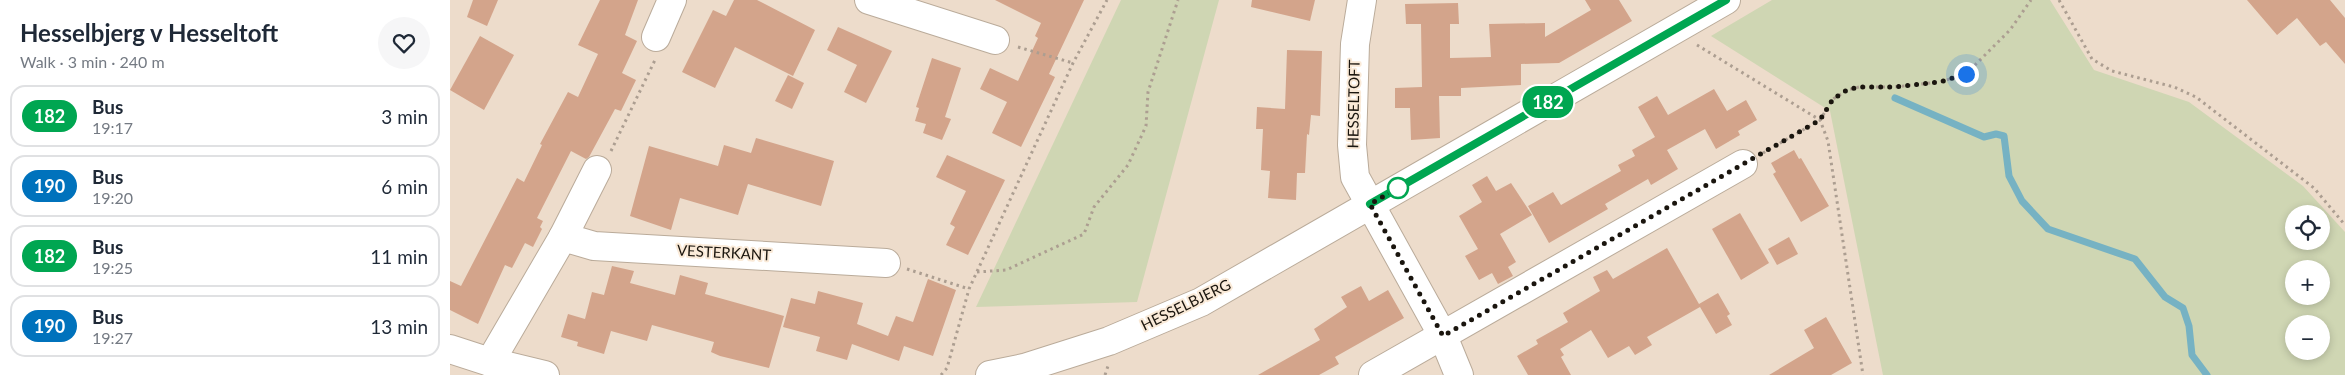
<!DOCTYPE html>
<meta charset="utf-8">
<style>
body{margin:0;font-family:Lato,sans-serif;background:#f6f6f7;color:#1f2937;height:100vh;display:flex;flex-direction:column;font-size:19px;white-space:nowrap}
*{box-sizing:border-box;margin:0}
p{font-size:16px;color:#747a83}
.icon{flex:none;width:28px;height:28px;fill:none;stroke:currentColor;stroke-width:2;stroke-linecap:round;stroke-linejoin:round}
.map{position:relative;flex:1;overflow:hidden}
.side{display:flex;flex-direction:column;background:#fff;width:450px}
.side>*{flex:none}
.badge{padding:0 10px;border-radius:16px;font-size:18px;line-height:32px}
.tools{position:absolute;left:1835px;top:205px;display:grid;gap:10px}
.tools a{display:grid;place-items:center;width:45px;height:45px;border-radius:50%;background:#fff;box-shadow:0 2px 8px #0003;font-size:25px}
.you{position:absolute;width:25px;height:25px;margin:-12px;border:4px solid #fff;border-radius:50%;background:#1a73e8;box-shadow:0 0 0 8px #1a73e833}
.map>.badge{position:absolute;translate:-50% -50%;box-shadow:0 0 0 2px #fff}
.round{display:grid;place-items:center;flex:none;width:52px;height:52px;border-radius:26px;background:#f6f6f7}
.head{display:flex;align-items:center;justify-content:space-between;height:85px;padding:0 20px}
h1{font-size:24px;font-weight:700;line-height:38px}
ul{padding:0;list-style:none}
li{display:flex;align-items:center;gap:15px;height:62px;margin:0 10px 8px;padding:0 10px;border:2px solid #e0e1e3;border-radius:15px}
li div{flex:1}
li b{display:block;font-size:19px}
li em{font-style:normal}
li .badge{min-width:55px;font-weight:700;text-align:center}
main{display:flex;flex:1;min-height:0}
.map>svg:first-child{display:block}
.green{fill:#cfd6b3;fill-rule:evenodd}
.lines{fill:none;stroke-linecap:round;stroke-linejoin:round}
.stream{stroke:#76b2c3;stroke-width:7}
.building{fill:#d3a48b}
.minor-casing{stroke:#baab9a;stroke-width:30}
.path{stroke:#ac9e91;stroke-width:3;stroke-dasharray:2.5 4;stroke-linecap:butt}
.minor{stroke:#fff;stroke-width:28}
.line-casing{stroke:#fff;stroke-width:11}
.line{stroke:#00a651;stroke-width:8}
.walk{stroke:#1a150e;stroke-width:5;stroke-dasharray:0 9}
.stop-dot{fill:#fff;stroke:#00a651;stroke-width:2.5}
.labels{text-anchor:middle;stroke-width:4;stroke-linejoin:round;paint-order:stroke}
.street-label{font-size:15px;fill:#1a150e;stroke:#faead8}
</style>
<main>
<section class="side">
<div class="head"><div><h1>Hesselbjerg v Hesseltoft</h1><p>Walk · 3 min · 240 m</p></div><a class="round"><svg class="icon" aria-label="heart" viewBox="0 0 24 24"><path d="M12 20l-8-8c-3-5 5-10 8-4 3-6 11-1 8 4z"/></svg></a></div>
<ul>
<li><span class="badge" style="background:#00a651;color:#fff">182</span><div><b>Bus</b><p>19:17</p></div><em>3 min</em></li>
<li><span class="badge" style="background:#0072bc;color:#fff">190</span><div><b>Bus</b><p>19:20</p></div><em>6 min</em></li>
<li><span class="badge" style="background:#00a651;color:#fff">182</span><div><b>Bus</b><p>19:25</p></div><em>11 min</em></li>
<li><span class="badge" style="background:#0072bc;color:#fff">190</span><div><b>Bus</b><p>19:27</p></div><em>13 min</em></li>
</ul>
</section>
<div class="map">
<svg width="1895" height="375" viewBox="0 0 1895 375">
<rect width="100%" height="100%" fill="#eddccb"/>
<g class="green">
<path d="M671 0H769L687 302 526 307Z"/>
<path d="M1322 0H1600L1644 70 1739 102 1853 186 1895 232V375H1433L1380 111 1261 36ZM1844 214H1871V241H1844ZM1844 269H1871V296H1844ZM1844 324H1871V351H1844Z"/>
</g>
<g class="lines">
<path class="stream" d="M1445 98 1534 137 1546 134 1554 136 1559 176 1572 201 1598 229 1685 259 1715 297 1733 308 1739 326 1742 355 1757 375"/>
</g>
<g class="building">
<path d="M23 0H48L37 26 17 17Z"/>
<path d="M150 0H188L175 35 187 41 172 73 186 80 171 111 165 109 139 157 136 159 121 151 87 218 93 221 90 227 92 229 83 247 75 243 62 268 55 265 28 324 0 310V281L11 286 67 178 74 182 92 145 90 144 118 92 128 97 148 54 128 45Z"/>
<path d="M284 0H307L365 30 343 76 285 47 265 88 232 72 263 10 276 16Z"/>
<path d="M545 0H634L599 74 605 77 571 147 542 133 557 102 530 89 540 68 568 81 588 38 585 36 591 23Z"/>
<path d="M802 0H865L860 21 801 7Z"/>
<path d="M1135 0H1169L1182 21 1109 63 1071 64V85L1011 88V96H989L990 138 961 140 960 108H945V88L972 87 971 24H956L955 4 1008 3 1009 24H1000V58L1041 57 1039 24 1095 23V37L1141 10Z"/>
<path d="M1797 0H1880L1895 18V64L1876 42 1870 46 1847 18 1827 35Z"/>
<path d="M388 27 442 51 416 103 394 92 407 65 377 50Z"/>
<path d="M30 36 64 55 34 110 0 90Z"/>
<path d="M837 50 872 51 870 116 861 115 859 135 857 134 855 173H847L846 200 818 198 820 171 811 170 813 129H806L807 107 835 109Z"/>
<path d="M482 58 511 68 495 117 501 119 492 140 473 133 476 124 465 121 469 108 466 107Z"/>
<path d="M338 75 354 83 342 109 325 101Z"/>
<path d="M1264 89 1277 111 1296 100 1307 120 1288 131 1290 135 1266 149 1255 129 1217 150 1228 169 1201 185 1198 179 1155 204 1158 209 1099 243 1078 206 1103 192 1111 205 1171 171 1168 165 1185 156 1182 150 1205 137 1188 107 1207 96 1218 115Z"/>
<path d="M306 138 384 161 371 206 298 184 288 215 230 198 221 230 180 216 199 146 268 166 274 145 301 153Z"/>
<path d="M1344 150 1349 159 1351 158 1379 206 1351 222 1323 174 1326 172 1321 163Z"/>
<path d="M497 155 555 180 518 255 496 245 505 227 500 224 516 191 486 177Z"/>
<path d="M1037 176 1046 191 1061 183 1082 215 1050 234 1066 262 1058 267 1063 276 1048 284 1042 273 1029 280 1015 256 1028 249 1009 216 1032 202 1022 185Z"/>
<path d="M1290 213 1319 263 1291 280 1262 229Z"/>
<path d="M1339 237 1348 254 1327 265 1318 249Z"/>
<path d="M1217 248 1249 304 1268 293 1280 314 1277 316 1282 325 1266 334 1250 307 1197 337 1202 345 1185 355 1179 346 1158 358 1141 330 1110 349 1114 355 1111 357 1121 375H1078L1067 356 1088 344 1086 340 1118 322 1113 313 1150 291 1143 277 1157 270 1163 279Z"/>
<path d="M162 266 184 271 180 283 225 295 230 275 258 283 255 294 334 316 319 368 270 356 261 352 264 342 202 325 197 341 161 331 154 354 127 346 128 342 111 337 118 314 135 319 142 292 154 295Z"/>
<path d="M478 279 506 290 483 356 454 346 449 361 402 344 397 360 366 351 370 337 333 327 341 298 365 304 368 291 413 303 407 324 438 336 446 316 463 322Z"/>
<path d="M911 286 919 301 938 290 954 318 885 357 889 364 869 375H808L870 340 864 329 897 307 891 297Z"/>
<path d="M1376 317 1402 363 1381 375H1319L1364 348 1354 330Z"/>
</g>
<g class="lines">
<defs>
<g id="minor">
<path d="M419 0 545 40"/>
<path d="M912 0 905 44 902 145 905 177 993 336 1009 375"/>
<path d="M206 37 222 0"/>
<path d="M113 237 144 246 436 263"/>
<path d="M0 349 40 362 95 375"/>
<path d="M40 362 113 237 147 170"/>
<path d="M540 375 574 368 659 341 751 302 1276 0"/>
<path d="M923 375 1293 164"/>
</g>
</defs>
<use href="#minor" class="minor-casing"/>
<g class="path">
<path d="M1609 0 1642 59 1662 71 1724 87 1746 97 1864 188 1895 225"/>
<path d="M1247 45 1370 120 1378 141 1413 375"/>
<path d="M568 47 623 63"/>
<path d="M161 151 205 60"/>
<path d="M1313 153 1370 120 1383 99 1397 90 1409 87H1444L1490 82 1516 74 1560 30 1581 0"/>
<path d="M457 269 519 289"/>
<path d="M527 272 556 270 634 234 644 207 678 165 696 126 698 92 728 0"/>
<path d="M491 375 497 368 519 289 623 63 657 0"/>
<path d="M655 375 658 366"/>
</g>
<use href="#minor" class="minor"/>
</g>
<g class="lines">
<defs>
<path id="line" d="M920 204 1276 0"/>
</defs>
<use href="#line" class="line-casing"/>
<use href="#line" class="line"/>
<path class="walk" d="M948 188 920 204 993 336 1370 120 1383 99 1397 90 1409 87H1444L1490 82 1516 74"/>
</g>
<circle class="stop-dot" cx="948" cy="188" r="10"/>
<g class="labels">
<g class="street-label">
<text transform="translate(904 104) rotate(-89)" y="5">HESSELTOFT</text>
<text transform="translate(274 253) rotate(3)" y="5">VESTERKANT</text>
<text transform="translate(736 305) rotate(-26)" y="5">HESSELBJERG</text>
</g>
</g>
</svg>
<div class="tools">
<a><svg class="icon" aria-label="locate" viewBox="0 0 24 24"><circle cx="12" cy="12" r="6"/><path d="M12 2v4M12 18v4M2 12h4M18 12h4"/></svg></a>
<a>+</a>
<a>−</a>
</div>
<div class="you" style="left:1516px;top:74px"></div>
<b class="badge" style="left:1098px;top:102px;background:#00a651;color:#fff">182</b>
</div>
</main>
